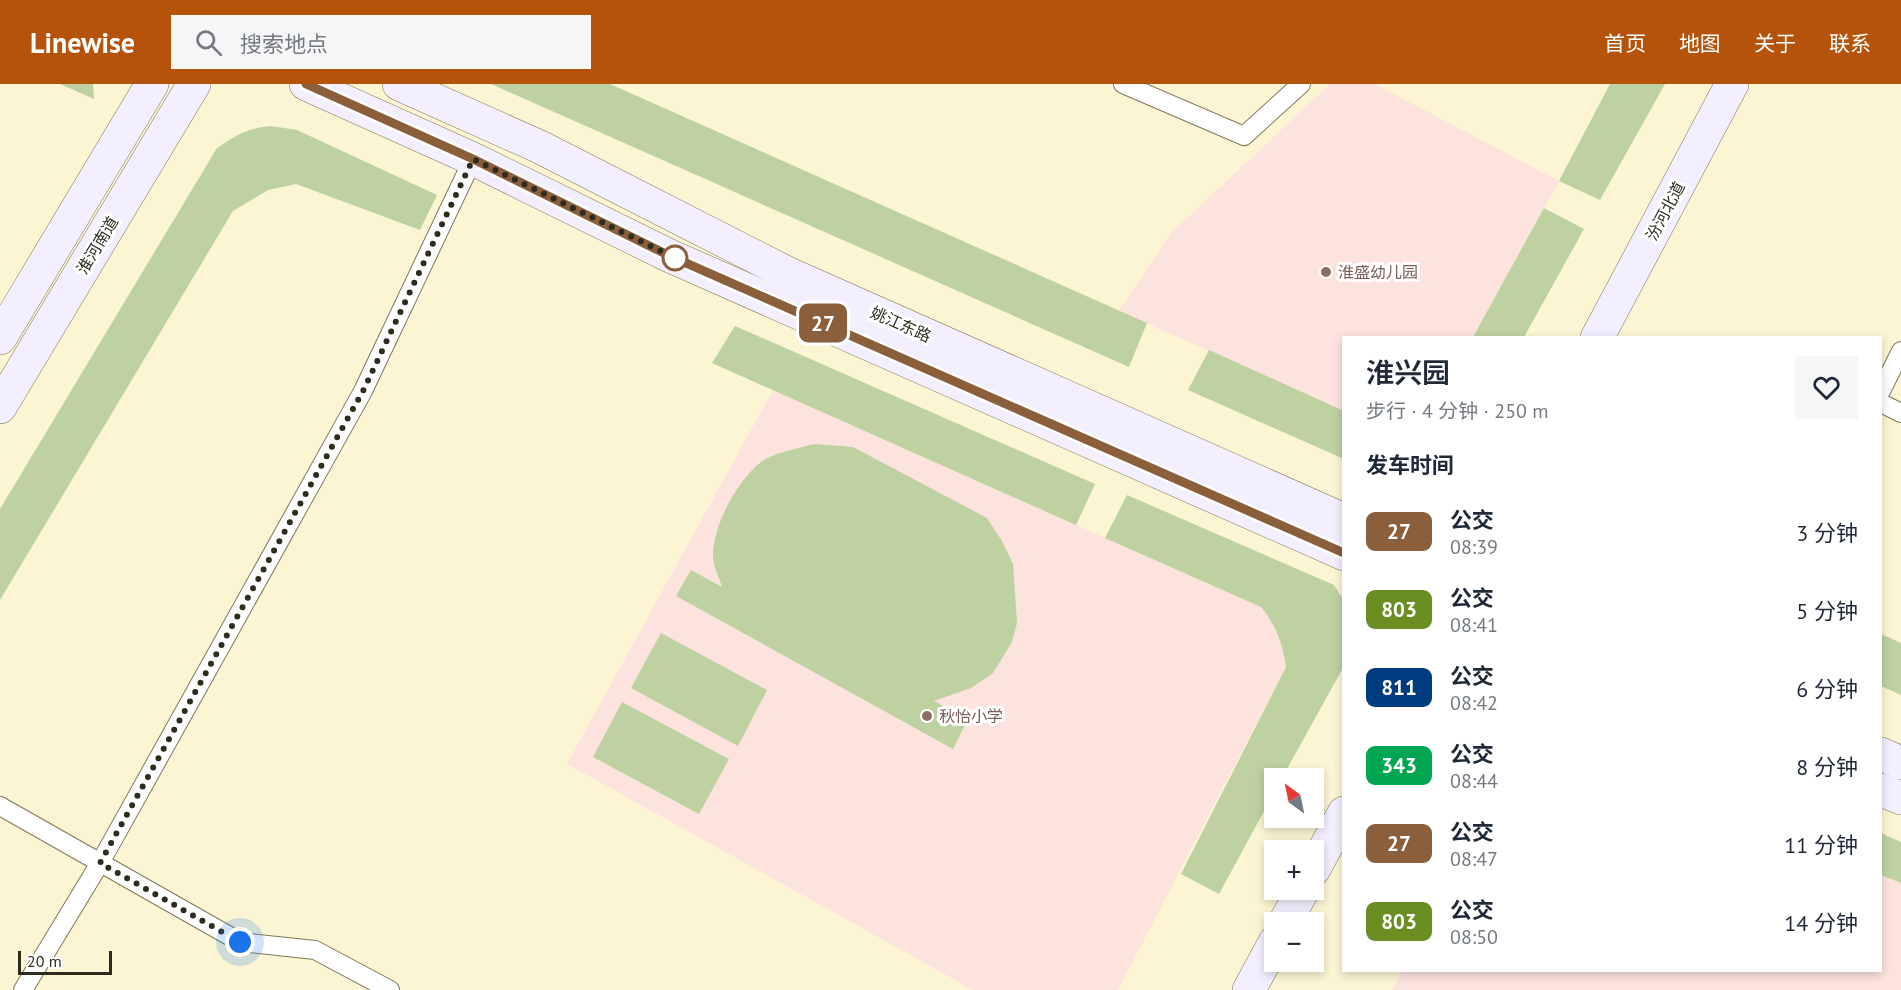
<!DOCTYPE html>
<html lang="zh">
<meta charset="utf-8">
<style>
body{margin:0;font-family:"PT Sans","Noto Sans SC",sans-serif;background:#f6f6f7;color:#1f2937;height:100vh;display:flex;flex-direction:column;font-size:22px;white-space:nowrap}
*{box-sizing:border-box;margin:0}
p{font-size:20px;color:#747a83}
.icon{flex:none;width:33px;height:33px;fill:none;stroke:currentColor;stroke-width:2;stroke-linecap:round;stroke-linejoin:round}
.map{position:relative;flex:1;overflow:hidden}
.drawer{position:absolute;left:1342px;top:252px;width:540px;height:636px;display:flex;flex-direction:column;background:#fff;border-radius:0px;box-shadow:0 3px 9px #0003}
.drawer>*{flex:none}
.badge{padding:0 12px;border-radius:9px;font-size:21px;line-height:39px}
.needle{width:39px;rotate:327deg}
.controls{position:absolute;left:1264px;top:684px;display:grid;gap:12px}
.controls a{display:grid;place-items:center;width:60px;height:60px;border-radius:0px;background:#fff;box-shadow:0 3px 9px #0003;font-size:30px}
.scale{position:absolute;left:18px;bottom:15px;width:94px;box-sizing:border-box;padding-left:6px;border:3px solid #2e2c1f;border-top:0;font-size:16px;line-height:21px;white-space:nowrap;color:#2e2c1f;-webkit-text-stroke:4px #fff;paint-order:stroke}
.you{position:absolute;width:30px;height:30px;margin:-15px;border:4px solid #fff;border-radius:50%;background:#1a73e8;box-shadow:0 0 0 9px #1a73e833}
.map>.badge{position:absolute;translate:-50% -50%;box-shadow:0 0 0 3px #fff}
h2{padding:0 24px;font-size:22px;line-height:54px}
.round{display:grid;place-items:center;flex:none;width:63px;height:63px;border-radius:0px;background:#f6f6f7}
.headline{display:flex;align-items:center;justify-content:space-between;height:102px;padding:0 24px}
h1{font-size:28px;font-weight:600;line-height:45px}
ul{padding:0;list-style:none}
li{display:flex;align-items:center;gap:18px;height:78px;padding:0 24px}
li div{flex:1}
li b{display:block;font-size:22px}
li em{font-style:normal}
li .badge{min-width:66px;font-weight:700;text-align:center}
header{display:flex;align-items:center;gap:36px;box-sizing:border-box;height:84px;padding:0 30px;background:#b45309;color:#fff}
header strong{font-size:28px}
nav{display:flex;gap:33px;margin-inline-start:auto;font-size:21px}
.search{width:420px;height:54px;background:#f6f6f7;display:flex;align-items:center;gap:15px;box-sizing:border-box;padding:0 21px;border-radius:0px;color:#747a83;font-size:22px}
.map>svg:first-child{display:block}
.education{fill:#fde3dd}
.green{fill:#bdd1a1}
.lines{fill:none;stroke-linecap:round;stroke-linejoin:round}
.lane-casing{stroke:#7f785a;stroke-width:20}
.secondary-casing{stroke:#7f785a;stroke-width:34}
.lane{stroke:#fff;stroke-width:18}
.secondary{stroke:#f4effe;stroke-width:33}
.line-casing{stroke:#fff;stroke-width:14}
.line{stroke:#8b5e3c;stroke-width:9}
.walk{stroke:#2e2c1f;stroke-width:6;stroke-dasharray:0 10.8}
.stop-dot{fill:#fff;stroke:#8b5e3c;stroke-width:3}
.education-dot{fill:#8d6e63;stroke:#fff;stroke-width:2}
.labels{text-anchor:middle;stroke-width:6;stroke-linejoin:round;paint-order:stroke}
.street-label{font-size:16px;fill:#2e2c1f;stroke:#fff}
.education-label{font-size:16px;fill:#785e54;stroke:#fff;text-anchor:start}
</style>
<header>
<strong>Linewise</strong>
<div class="search"><svg class="icon" aria-label="search" viewBox="0 0 24 24"><circle cx="10" cy="10" r="6"/><path d="M15 15l6 6"/></svg>搜索地点</div>
<nav><a>首页</a><a>地图</a><a>关于</a><a>联系</a></nav>
</header>
<div class="map">
<svg width="1901" height="906" viewBox="0 0 1901 906">
<rect width="100%" height="100%" fill="#fcf5d3"/>
<g class="education">
<path d="M1330 0H1375L1559 97 1473 253 1344 254V327L1119 227 1170 150Z"/>
<path d="M773 306 1261 523 1272 538 1282 559 1286 583 1118 906H973L567 680Z"/>
<path d="M1881 791 1901 799V906H1392L1403 886H1881Z"/>
</g>
<g class="green">
<path d="M60 0H93L94 15Z"/>
<path d="M491 0H610L1147 239 1129 283Z"/>
<path d="M1610 0H1665L1600 116 1559 97Z"/>
<path d="M271 42 297 46 437 111 420 146 296 100 268 106 233 127 0 516V425L217 64C238 50 245 45 271 42Z"/>
<path d="M1544 124 1584 145 1524 253H1473Z"/>
<path d="M735 242 1095 400 1076 441 712 279Z"/>
<path d="M1209 266 1344 327V375L1188 306Z"/>
<path d="M814 360 853 363 987 434 1002 457 1013 480 1017 539 1012 558 993 589 971 604 934 617 968 635 953 665 676 512 691 486 722 503C719 493 713 482 713 472 713 441 737 397 761 378 773 369 799 364 814 360Z"/>
<path d="M1127 411 1334 501 1344 517V582L1282 694H1275V707L1219 810 1181 790 1286 583C1282 558 1277 543 1261 523L1105 454Z"/>
<path d="M661 549 767 606 738 662 631 604Z"/>
<path d="M1881 550 1901 559V611L1881 602Z"/>
<path d="M622 618 729 675 699 730 593 673Z"/>
<path d="M1881 749 1901 758V799L1881 791Z"/>
</g>
<g class="lines">
<defs>
<g id="lane">
<path d="M1123 0 1244 52 1301 0"/>
<path d="M1881 307 1901 267"/>
<path d="M1881 319 1901 329"/>
<path d="M0 722 240 858 315 866 390 906"/>
<path d="M23 906 100 779 363 307 473 75"/>
</g>
<g id="secondary">
<path d="M306 0 473 75 670 172 1344 470"/>
<path d="M399 0 540 63 787 189 1344 436"/>
<path d="M0 254 152 0"/>
<path d="M1597 254 1732 0"/>
<path d="M0 323 194 0"/>
<path d="M1881 670 1901 679"/>
<path d="M1881 706 1901 714"/>
<path d="M1314 785 1344 729"/>
<path d="M1285 838 1303 806"/>
<path d="M1249 906 1275 858"/>
</g>
</defs>
<use href="#lane" class="lane-casing"/>
<use href="#secondary" class="secondary-casing"/>
<use href="#lane" class="lane"/>
<use href="#secondary" class="secondary"/>
</g>
<g class="lines">
<defs>
<path id="line" d="M306 0 473 75 670 172 1344 469"/>
</defs>
<use href="#line" class="line-casing"/>
<use href="#line" class="line"/>
<path class="walk" d="M240 858 100 779 363 307 473 75 675 174"/>
</g>
<circle class="stop-dot" cx="675" cy="174" r="12"/>
<g class="education-dot">
<circle cx="1326" cy="188" r="6"/>
<circle cx="927" cy="632" r="6"/>
</g>
<g class="labels">
<g class="street-label">
<text transform="translate(1665 127) rotate(-62)" y="6">汾河北道</text>
<text transform="translate(97 161) rotate(-59)" y="6">淮河南道</text>
<text transform="translate(901 240) rotate(24)" y="6">姚江东路</text>
</g>
<g class="education-label">
<text x="1338" y="194">淮盛幼儿园</text>
<text x="939" y="638">秋怡小学</text>
</g>
</g>
</svg>
<div class="controls">
<a><svg class="needle" viewBox="-14 -14 28 28"><path d="M0-13l5 13h-10z" fill="#e53935"/><path d="M0 13l5-13h-10z" fill="#747a83"/></svg></a>
<a>+</a>
<a>−</a>
</div>
<div class="scale">20 m</div>
<div class="you" style="left:240px;top:858px"></div>
<b class="badge" style="left:823px;top:239px;background:#8b5e3c;color:#fff">27</b>
<section class="drawer">
<div class="headline"><div><h1>淮兴园</h1><p>步行 · 4 分钟 · 250 m</p></div><a class="round"><svg class="icon" aria-label="heart" viewBox="0 0 24 24"><path d="M12 20l-8-8c-3-5 5-10 8-4 3-6 11-1 8 4z"/></svg></a></div>
<h2>发车时间</h2>
<ul>
<li><span class="badge" style="background:#8b5e3c;color:#fff">27</span><div><b>公交</b><p>08:39</p></div><em>3 分钟</em></li>
<li><span class="badge" style="background:#6b8e23;color:#fff">803</span><div><b>公交</b><p>08:41</p></div><em>5 分钟</em></li>
<li><span class="badge" style="background:#003b80;color:#fff">811</span><div><b>公交</b><p>08:42</p></div><em>6 分钟</em></li>
<li><span class="badge" style="background:#00a651;color:#fff">343</span><div><b>公交</b><p>08:44</p></div><em>8 分钟</em></li>
<li><span class="badge" style="background:#8b5e3c;color:#fff">27</span><div><b>公交</b><p>08:47</p></div><em>11 分钟</em></li>
<li><span class="badge" style="background:#6b8e23;color:#fff">803</span><div><b>公交</b><p>08:50</p></div><em>14 分钟</em></li>
</ul>
</section>
</div>
